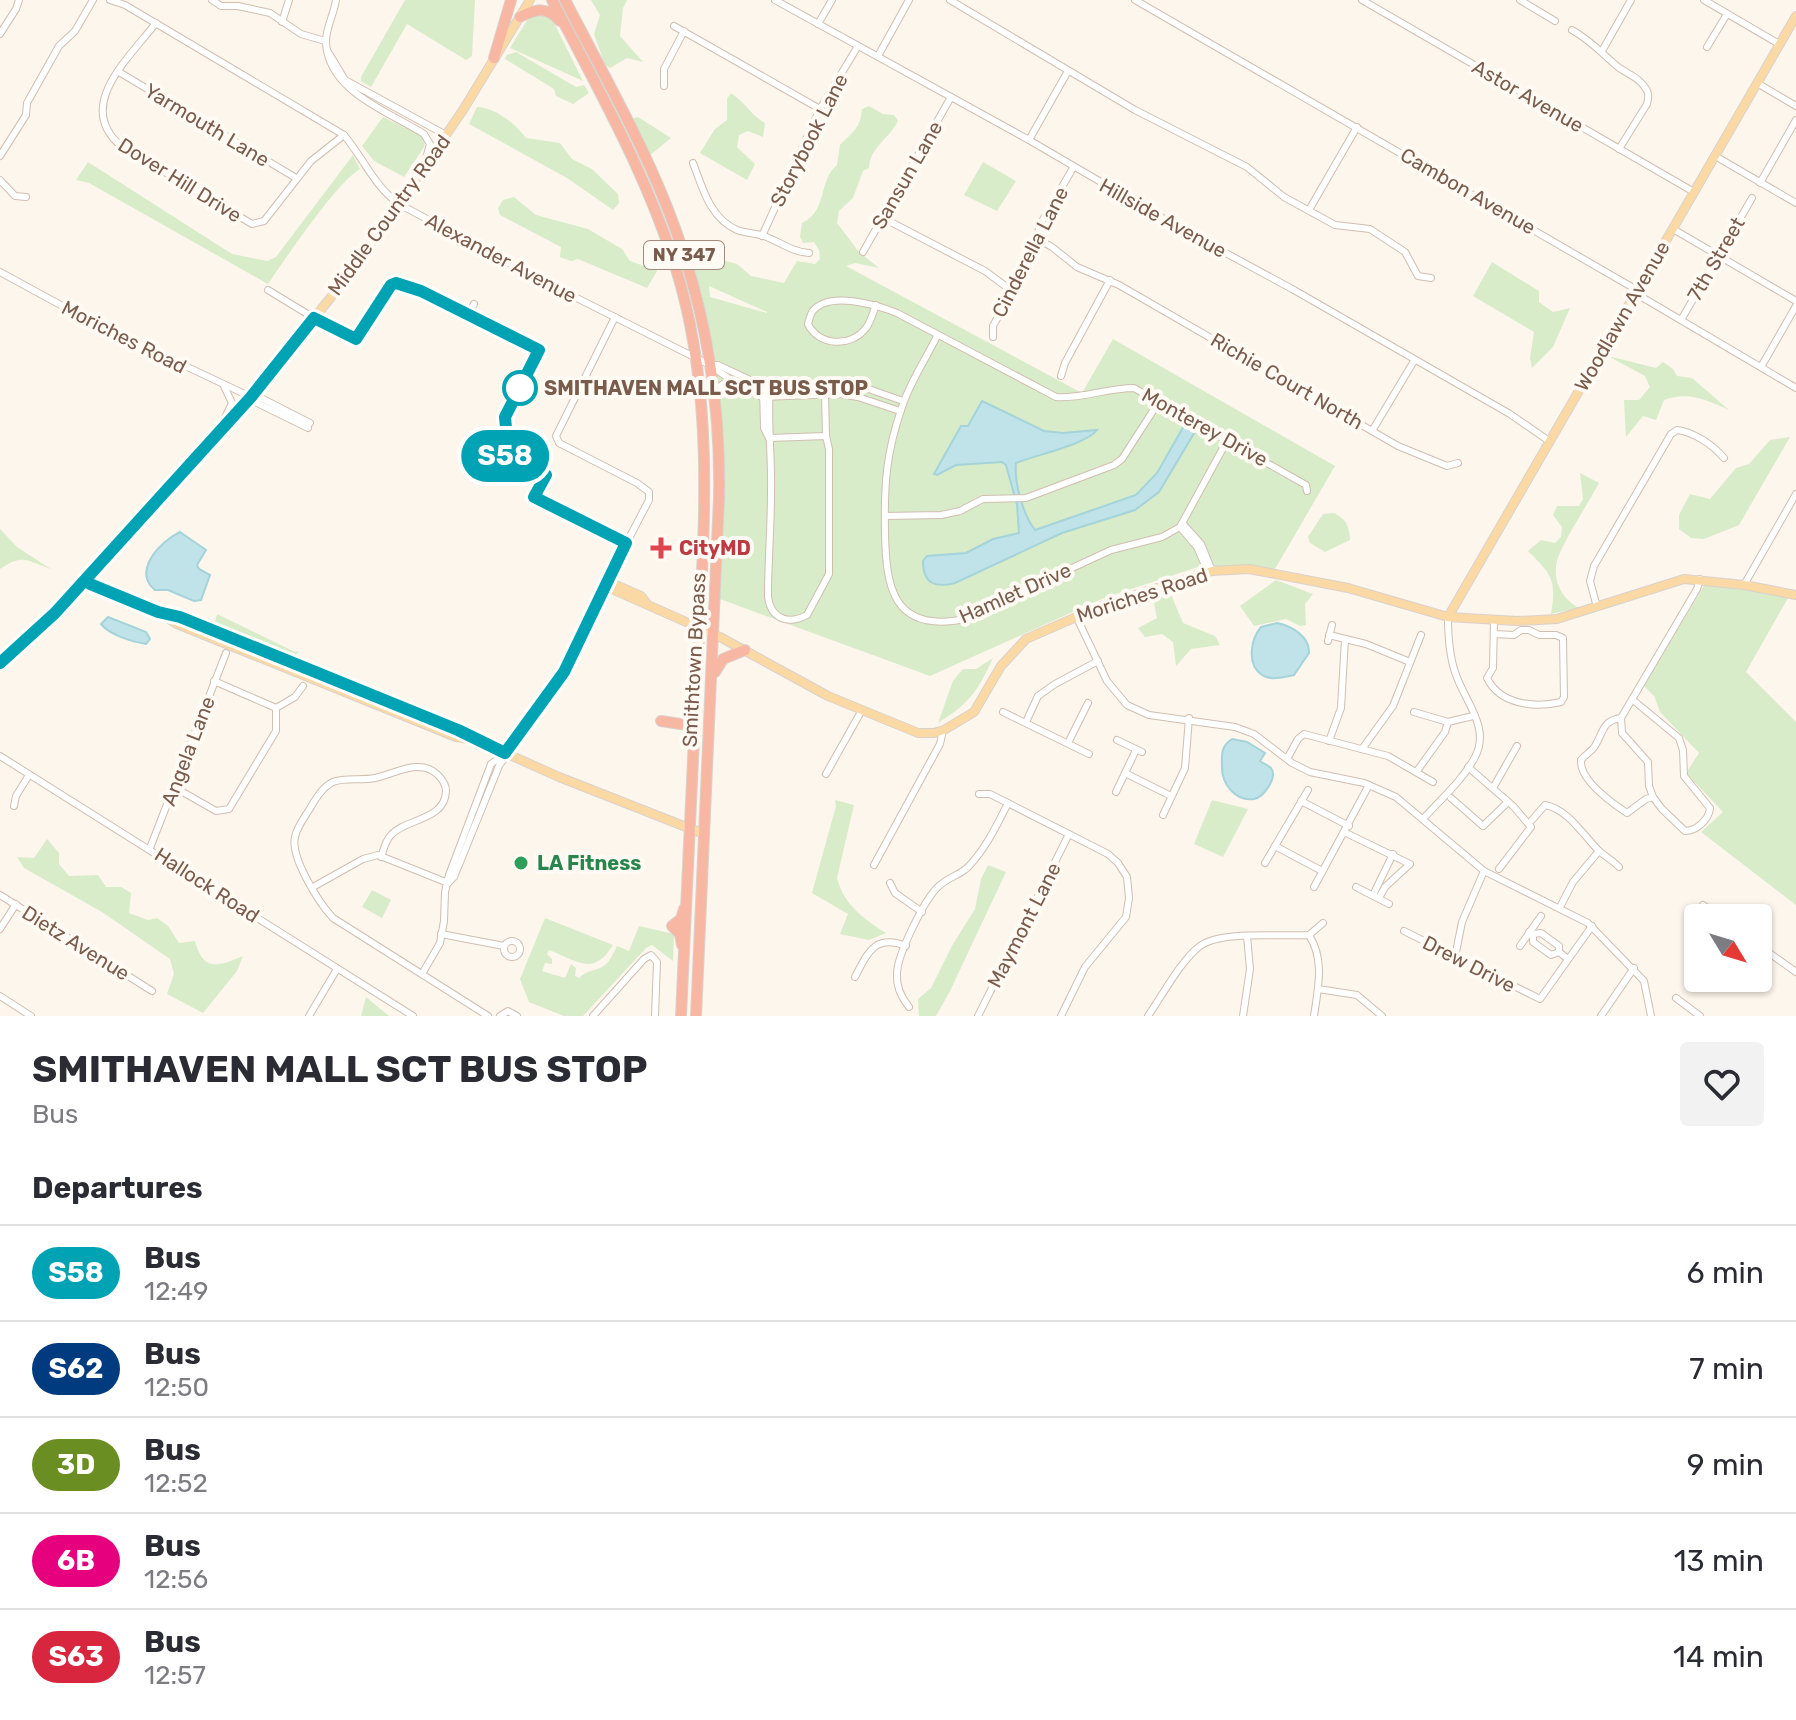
<!DOCTYPE html>
<style>
body{margin:0;font-family:Rubik,sans-serif;background:#f2f2f3;color:#2b2b33;height:100vh;display:flex;flex-direction:column;font-size:30px;white-space:nowrap}
*{box-sizing:border-box;margin:0}
p{font-size:26px;color:#7c7c81}
.icon{flex:none;width:44px;height:44px;fill:none;stroke:currentColor;stroke-width:2;stroke-linecap:round;stroke-linejoin:round}
.map{position:relative;height:1016px;overflow:hidden}
.drawer{display:flex;flex-direction:column;background:#fff;flex:1}
.drawer>*{flex:none}
.badge{padding:0 16px;border-radius:26px;font-size:28px;line-height:52px}
.needle{width:52px;rotate:128deg}
.tools{position:absolute;left:1684px;top:904px;display:grid;gap:16px}
.tools a{display:grid;place-items:center;width:88px;height:88px;border-radius:8px;background:#fff;box-shadow:0 2px 6px #0004;font-size:40px}
.map>.badge{position:absolute;translate:-50% -50%;box-shadow:0 0 0 4px #fff}
h2{padding:0 32px;font-size:30px;line-height:72px}
.round{display:grid;place-items:center;flex:none;width:84px;height:84px;border-radius:8px;background:#f2f2f3}
.overview{display:flex;align-items:center;justify-content:space-between;height:136px;padding:0 32px}
h1{font-size:38px;font-weight:700;line-height:60px}
ul{padding:0;list-style:none}
li{display:flex;align-items:center;gap:24px;height:96px;padding:0 32px;border-top:2px solid #e1e1e2}
li div{flex:1}
li b{display:block;font-size:30px}
li em{font-style:normal}
li .badge{min-width:88px;font-weight:700;text-align:center}
.map>svg:first-child{display:block}
.green{fill:#d8ecc9;fill-rule:evenodd}
.water{fill:#bfe3e8;stroke:#a5d3da;stroke-width:2}
.lines{fill:none;stroke-linecap:round;stroke-linejoin:round}
.minor-casing{stroke:#d1beb0;stroke-width:8}
.major-casing{stroke:#dad1cd;stroke-width:10}
.highway-casing{stroke:#dad1cd;stroke-width:12}
.minor{stroke:#fff;stroke-width:6}
.major{stroke:#fbd9a5;stroke-width:8}
.highway{stroke:#f7b7a3;stroke-width:10}
.line-casing{stroke:#fff;stroke-width:18}
.line{stroke:#00a3b4;stroke-width:12}
.stop-dot{fill:#fff;stroke:#00a3b4;stroke-width:4}
.health-dot{fill:#e0444e;stroke:#fffaf3;stroke-width:3}
.leisure-dot{fill:#2e9e5b;stroke:#fffaf3;stroke-width:3}
.labels{text-anchor:middle;stroke-width:8;stroke-linejoin:round;paint-order:stroke}
.shield{fill:#fffaf3;stroke:#a28b7f;stroke-width:2}
.shield-label{font-size:18px;font-weight:bold;fill:#7a5c4d}
.street-label{font-size:20px;fill:#7a5c4d;stroke:#fffaf3}
.stop-label{font-size:20px;font-weight:bold;fill:#7a5c4d;stroke:#fffaf3;text-anchor:start}
.health-label{font-size:20px;font-weight:bold;fill:#be3a42;stroke:#fffaf3;text-anchor:start}
.leisure-label{font-size:20px;font-weight:bold;fill:#27864d;stroke:#fffaf3;text-anchor:start}
</style>
<div class="map">
<svg width="1796" height="1016" viewBox="0 0 1796 1016">
<rect width="100%" height="100%" fill="#fdf6ec"/>
<g class="green">
<path d="M405 0H475L472 56 466 60 407 24 371 87 361 81V77Z"/>
<path d="M591 0H627L623 8 620 36 643 62 627 58 610 68 605 65 594 34 600 15Z"/>
<path d="M543 5 547 9 583 81 510 48 534 9Z"/>
<path d="M516 52 576 87 584 85 589 93 573 104 556 96 554 89 505 59 507 55Z"/>
<path d="M731 93C745 102 751 115 765 123L763 137 748 131 739 135 737 147 755 164 747 180 700 153 715 129 727 120V99Z"/>
<path d="M869 106 883 114 894 115 898 121C889 139 870 147 869 168L863 171 853 198 839 211 837 223 859 252 879 268 855 263 846 266 1082 393 1113 339 1335 466 1275 569 1201 566 1104 598 930 676 717 598 719 423 685 244 706 256 737 264 751 276 784 283 797 261 815 264 820 259 819 250 814 242 803 243 800 237 802 223C828 211 818 180 837 165L840 145C853 131 860 130 862 109ZM709 286 767 312V313L710 297Z"/>
<path d="M477 107C494 107 516 124 526 138L560 143 572 159 592 169 618 194 619 203 613 210 567 178 469 124Z"/>
<path d="M383 117 422 136 425 141 424 147 404 177 374 161 362 146Z"/>
<path d="M638 117 671 138 649 156 630 119Z"/>
<path d="M353 155 360 169C337 182 285 259 268 284L89 183 76 180 88 162 232 254 267 261 276 257Z"/>
<path d="M983 162 1016 181 997 211 964 195Z"/>
<path d="M514 197 536 215 588 229 622 249 630 261 644 266 653 250 660 266 647 288 578 259 571 261 560 257 561 247 500 215 498 208 503 200Z"/>
<path d="M1492 262 1539 291V302L1553 312 1570 308 1553 347 1532 368 1530 358 1534 332 1473 296Z"/>
<path d="M1608 356 1656 368 1663 362 1673 369 1677 376 1692 378 1729 410C1706 400 1689 391 1664 400L1656 420 1643 416 1626 437 1624 400H1639L1650 387 1645 376Z"/>
<path d="M1790 437 1739 525 1704 539 1691 538 1679 529V515L1690 494 1710 499 1736 468 1749 464 1770 440Z"/>
<path d="M1580 473 1599 483C1589 502 1562 543 1557 561 1552 581 1562 599 1579 608L1551 614C1557 579 1551 574 1528 551L1541 540 1555 543 1561 537 1562 527 1553 515 1557 506H1579L1583 499Z"/>
<path d="M1334 513C1347 520 1349 526 1350 540L1325 552 1310 543 1308 537 1323 514Z"/>
<path d="M0 529 17 547 51 569C26 561 24 553 0 569Z"/>
<path d="M1276 580 1313 594 1305 604 1306 625 1300 626 1286 619 1254 626 1240 606Z"/>
<path d="M1706 582 1788 598 1746 672 1796 722V905L1701 832 1723 812 1686 773 1699 753 1660 712 1654 696 1644 686Z"/>
<path d="M1169 590 1183 623 1215 636 1220 645 1191 649 1176 666 1173 642 1162 634 1145 637 1138 628 1157 618 1153 599Z"/>
<path d="M217 614 295 652 299 651 293 658 214 626Z"/>
<path d="M993 658C977 692 970 703 938 723L953 681 963 669H976Z"/>
<path d="M835 800 854 805 837 878C843 904 865 920 886 933L869 940 840 934 848 914 812 893 836 806Z"/>
<path d="M1212 800 1248 809 1223 857 1194 844Z"/>
<path d="M47 839 59 853V864L69 876 98 875 106 887H121L131 893 129 913 148 920 157 918 168 926 179 943 195 941C204 973 218 966 243 956L237 971 203 1013 167 994 174 974 170 959 102 912 24 868 17 857 34 858Z"/>
<path d="M988 865 1006 872 950 991 936 1016H919L918 999 931 988 953 944 975 909 981 879Z"/>
<path d="M372 890 391 900 382 918 362 907Z"/>
<path d="M545 918 613 945C593 977 578 961 549 950L547 954 552 959V964L545 963 542 971 565 978 571 964 576 968 575 976 579 978C587 969 596 972 605 965 610 961 614 952 617 946L629 951 639 926 674 934 673 961 652 945 646 948 583 1016H564L529 1002 520 979Z"/>
<path d="M366 997 389 1016H361Z"/>
</g>
<g class="water">
<path d="M982 401 1044 431 1063 433 1097 430C1087 444 1036 455 1016 463 1014 482 1023 515 1035 530L1136 495 1157 473 1185 424 1193 426 1196 430 1159 492 1135 510 1062 533 955 583C935 588 923 584 923 561L927 556 966 553 993 539 1019 533 1017 505 1006 465 1002 462 956 465 937 475 934 474 961 426H968Z"/>
<path d="M180 532 206 550 197 565 199 569 210 575 201 600 194 601 168 590H155C132 571 160 542 180 532Z"/>
<path d="M108 617 146 632 150 639 146 644C132 642 110 635 101 624Z"/>
<path d="M1277 623C1292 626 1310 637 1309 653L1294 675C1285 677 1270 681 1262 675 1246 664 1251 639 1261 627Z"/>
<path d="M1232 739 1247 742 1265 753 1260 761C1264 764 1268 765 1271 768 1278 777 1264 797 1254 799 1235 802 1222 783 1222 768 1222 755 1220 747 1232 739Z"/>
</g>
<g class="lines">
<defs>
<g id="minor">
<path d="M110 0 125 5 344 135C363 158 375 187 399 204L531 275 710 365 738 385 762 397 840 394 858 397 900 411"/>
<path d="M212 0 221 6H238L270 13 301 34 325 41"/>
<path d="M336 0C334 14 325 30 326 43 329 92 388 111 424 134L430 144 425 162"/>
<path d="M775 0 1029 140 1176 226 1294 290 1510 414 1549 441"/>
<path d="M950 0 1135 110 1247 167 1284 197 1335 225 1370 229 1405 252 1418 276 1431 278"/>
<path d="M1135 0 1637 290 1640 296 1796 388"/>
<path d="M1362 0 1694 192"/>
<path d="M1520 0 1555 21"/>
<path d="M1704 0 1779 44"/>
<path d="M282 22 289 0"/>
<path d="M156 23C129 58 74 106 121 146L252 224 264 221 311 161 344 135"/>
<path d="M818 24 832 0"/>
<path d="M674 26 820 109"/>
<path d="M1572 30C1593 42 1600 52 1618 67 1626 73 1638 77 1644 86 1649 92 1649 96 1647 104L1619 149"/>
<path d="M0 34 16 9 19 0"/>
<path d="M1707 47 1727 14"/>
<path d="M327 50 345 80 446 135"/>
<path d="M1602 51 1631 0"/>
<path d="M878 56 909 0"/>
<path d="M119 72 296 178"/>
<path d="M1757 83 1796 106"/>
<path d="M664 86V69L684 31"/>
<path d="M1029 140 1068 71"/>
<path d="M0 156 26 115 27 103 59 46 75 31 93 0"/>
<path d="M1715 156 1796 203"/>
<path d="M693 163C703 189 710 218 737 230 745 233 753 233 761 235 778 240 791 252 809 253"/>
<path d="M0 180 15 196 26 197"/>
<path d="M1760 183 1796 120"/>
<path d="M1309 210 1357 127"/>
<path d="M883 218 985 271 1012 291"/>
<path d="M1673 229 1796 301"/>
<path d="M762 236 820 109 858 46"/>
<path d="M1036 238 1052 247 1077 267 1119 285 1398 446 1447 466 1458 463"/>
<path d="M863 252 951 97"/>
<path d="M0 272 90 321 251 397 257 403 308 428"/>
<path d="M268 290 314 318 356 339"/>
<path d="M876 305C873 312 871 322 866 328 851 348 818 346 808 324 809 320 810 316 812 312 828 290 877 305 897 313L1056 397C1082 399 1107 388 1134 388L1306 485 1307 491"/>
<path d="M468 315 474 304"/>
<path d="M1681 320 1752 198"/>
<path d="M937 336C926 359 910 382 902 407 886 453 884 485 885 533 886 587 893 631 960 620L1111 550 1162 537 1180 527 1228 439"/>
<path d="M993 337V326L1027 265 1041 223 1073 168"/>
<path d="M711 365H718L763 386 842 383 860 386 903 401"/>
<path d="M1761 367 1796 306"/>
<path d="M1061 376 1065 363 1110 280"/>
<path d="M763 386 764 428 769 438"/>
<path d="M714 392 723 384H734"/>
<path d="M825 394 826 436"/>
<path d="M254 399 261 398 310 423"/>
<path d="M223 422 232 403 224 386"/>
<path d="M1372 431 1414 361"/>
<path d="M769 438 826 436 829 449V574L807 615C788 625 771 619 768 597 768 562 771 527 771 492 772 457 767 421 770 386"/>
<path d="M885 516 941 515 960 511 983 499 1026 498 1114 465 1122 459 1160 400"/>
<path d="M1183 524 1201 544 1212 571"/>
<path d="M1180 527 1197 547 1208 572"/>
<path d="M1744 585 1796 494"/>
<path d="M1597 607 1590 581 1594 566 1671 434 1677 430C1694 432 1713 445 1724 458"/>
<path d="M1076 616 1107 681 1127 705 1149 715 1235 727 1254 734 1292 763 1310 772 1364 783 1396 797 1484 871 1588 923 1644 981 1651 1016"/>
<path d="M1494 634 1514 635 1521 630H1529L1539 635H1556L1563 638 1564 697 1561 702C1535 708 1500 705 1487 678L1493 668 1494 620"/>
<path d="M1329 635 1366 644 1410 662"/>
<path d="M1328 641 1332 625"/>
<path d="M214 681 276 708"/>
<path d="M1003 712 1089 754"/>
<path d="M1414 712 1448 722 1473 716"/>
<path d="M1621 718 1622 733 1648 762 1649 786 1653 797 1662 809 1685 831C1696 831 1709 820 1710 808L1684 776 1683 750 1679 738 1633 700"/>
<path d="M1621 718C1602 721 1604 731 1595 746 1592 751 1585 755 1581 760 1579 780 1612 803 1627 813L1646 799 1653 797"/>
<path d="M1621 718 1697 589 1700 579"/>
<path d="M1026 722 1038 696 1055 684 1098 661"/>
<path d="M1117 740 1142 752"/>
<path d="M1329 741 1341 708 1345 639"/>
<path d="M1068 743 1088 703"/>
<path d="M1362 749 1393 706 1421 635"/>
<path d="M0 756 413 1016"/>
<path d="M1287 759 1298 739 1304 734 1388 756 1433 782"/>
<path d="M1468 767 1513 806 1531 827 1499 869"/>
<path d="M1417 771 1445 732 1448 722"/>
<path d="M1125 773 1171 796"/>
<path d="M826 774 862 710"/>
<path d="M174 787 216 811 229 809 276 731V708L295 697 303 686"/>
<path d="M1493 788 1517 746"/>
<path d="M1116 792 1136 750"/>
<path d="M979 794H990L1108 854 1118 863 1127 877 1129 898 1126 917 1085 967 1061 1016"/>
<path d="M1451 798 1483 826 1508 802"/>
<path d="M1301 801 1349 826"/>
<path d="M14 806 16 796 29 775"/>
<path d="M1163 815 1185 768 1189 718"/>
<path d="M1423 819C1440 800 1463 780 1475 757 1491 727 1464 701 1455 672 1449 654 1448 636 1448 617"/>
<path d="M1532 820 1545 805C1568 809 1584 836 1599 851 1605 856 1613 861 1619 867"/>
<path d="M1346 833 1410 864 1385 887 1379 898"/>
<path d="M1275 846 1322 871"/>
<path d="M150 848 226 653"/>
<path d="M381 857C384 849 385 841 391 835 406 818 445 821 446 791 446 785 442 779 438 775 420 757 395 774 375 778 362 781 345 777 333 782 322 787 315 800 309 810 304 818 297 827 295 837 290 857 319 903 333 918L488 1016"/>
<path d="M1265 863 1308 790"/>
<path d="M874 865 940 744 943 730"/>
<path d="M448 883 454 877 499 766 564 672 614 567 649 500V492L637 483 559 443 556 436 615 317"/>
<path d="M890 883 895 893 922 912"/>
<path d="M313 887 363 859 378 855 448 883"/>
<path d="M1314 887 1369 785"/>
<path d="M1356 887 1389 904"/>
<path d="M0 895 152 991"/>
<path d="M1373 895 1393 854"/>
<path d="M1703 905 1721 918"/>
<path d="M1560 907 1573 882 1599 851"/>
<path d="M0 929 16 904"/>
<path d="M1404 931 1540 999 1592 926"/>
<path d="M1529 932 1533 934 1541 933 1559 946V952"/>
<path d="M441 934 504 946"/>
<path d="M1533 934V942L1551 955 1559 952 1568 959"/>
<path d="M1309 935C1325 960 1318 988 1314 1016"/>
<circle cx="512" cy="949" r="8"/>
<path d="M1758 945 1796 972"/>
<path d="M1520 946 1541 916"/>
<path d="M1455 957 1462 922 1484 871"/>
<path d="M422 974 440 943 444 921 445 892 449 875 491 764 502 756"/>
<path d="M855 977C868 952 875 934 906 946"/>
<path d="M1318 989 1357 995 1382 1016"/>
<path d="M0 996 31 1016"/>
<path d="M1676 998 1700 1016"/>
<path d="M909 1007C901 997 896 987 897 974 897 955 925 898 939 886 948 877 961 875 969 866 986 848 997 825 1008 803"/>
<path d="M309 1016 337 969"/>
<path d="M500 1016 508 1011 517 1016"/>
<path d="M593 1016 644 959 651 955 657 962 655 1016"/>
<path d="M978 1016 1069 834"/>
<path d="M1148 1016C1162 996 1181 960 1200 946 1221 930 1282 937 1309 935L1323 923"/>
<path d="M1243 1016 1250 969 1247 936"/>
<path d="M1601 1016 1634 968"/>
</g>
<g id="major">
<path d="M83 581 158 612 177 624 456 737 469 739"/>
<path d="M607 581 641 596 647 604"/>
<path d="M605 586 720 637 828 696 918 733H934L944 730 974 712 1001 666 1026 639 1106 604 1212 571 1249 569 1348 588 1448 617 1517 621 1557 619 1684 579 1744 585 1796 595"/>
<path d="M158 612 180 617 458 730 474 739 559 777 704 834"/>
<path d="M1448 617 1796 16"/>
<path d="M0 663 46 622 258 388 340 286 399 204 463 110 530 0"/>
</g>
<g id="highway">
<path d="M552 0C600 93 653 185 681 286 714 407 704 530 698 653 693 774 687 895 681 1016"/>
<path d="M565 0C600 68 639 136 667 207 704 300 721 399 719 498L696 1016"/>
<path d="M520 17C536 9 547 6 560 21"/>
<path d="M494 58 511 0"/>
<path d="M715 672 723 659 745 650"/>
<path d="M661 721 687 725 692 735"/>
<path d="M682 945 680 934 672 926 681 919 684 909"/>
</g>
</defs>
<use href="#minor" class="minor-casing"/>
<use href="#major" class="major-casing"/>
<use href="#highway" class="highway-casing"/>
<use href="#minor" class="minor"/>
<use href="#major" class="major"/>
<use href="#highway" class="highway"/>
</g>
<g class="lines">
<defs>
<path id="line" d="M0 663 55 613 251 397 314 318 356 339 391 285 396 283 421 291 539 350 505 417 506 428 494 451 546 475 534 497 626 543 564 672 505 753 458 730 180 617 158 612 90 584"/>
</defs>
<use href="#line" class="line-casing"/>
<use href="#line" class="line"/>
</g>
<circle class="stop-dot" cx="520" cy="388" r="16"/>
<path class="health-dot" d="M657 536h8v8h8v8h-8v8h-8v-8h-8v-8h8z"/>
<circle class="leisure-dot" cx="521" cy="863" r="8"/>
<g class="labels">
<rect class="shield" x="644" y="241" width="80" height="28" rx="6"/>
<g class="shield-label">
<text x="684" y="261">NY 347</text>
</g>
<g class="street-label">
<text transform="translate(1528 96) rotate(30)" y="7">Astor Avenue</text>
<text transform="translate(207 125) rotate(31)" y="7">Yarmouth Lane</text>
<text transform="translate(809 140) rotate(-63)" y="7">Storybook Lane</text>
<text transform="translate(907 175) rotate(-60)" y="7">Sansun Lane</text>
<text transform="translate(180 180) rotate(32)" y="7">Dover Hill Drive</text>
<text transform="translate(1468 191) rotate(30)" y="7">Cambon Avenue</text>
<text transform="translate(389 215) rotate(-54)" y="7">Middle Country Road</text>
<text transform="translate(1163 218) rotate(29)" y="7">Hillside Avenue</text>
<text transform="translate(1030 252) rotate(-63)" y="7">Cinderella Lane</text>
<text transform="translate(501 258) rotate(28)" y="7">Alexander Avenue</text>
<text transform="translate(1716 259) rotate(-60)" y="7">7th Street</text>
<text transform="translate(1622 316) rotate(-60)" y="7">Woodlawn Avenue</text>
<text transform="translate(124 337) rotate(27)" y="7">Moriches Road</text>
<text transform="translate(1287 381) rotate(30)" y="7">Richie Court North</text>
<text transform="translate(1205 427) rotate(29)" y="7">Monterey Drive</text>
<text transform="translate(1015 593) rotate(-24)" y="7">Hamlet Drive</text>
<text transform="translate(1142 595) rotate(-18)" y="7">Moriches Road</text>
<text transform="translate(694 660) rotate(-87)" y="7">Smithtown Bypass</text>
<text transform="translate(188 751) rotate(-69)" y="7">Angela Lane</text>
<text transform="translate(207 885) rotate(33)" y="7">Hallock Road</text>
<text transform="translate(1024 925) rotate(-63)" y="7">Maymont Lane</text>
<text transform="translate(76 943) rotate(32)" y="7">Dietz Avenue</text>
<text transform="translate(1469 964) rotate(27)" y="7">Drew Drive</text>
</g>
<g class="stop-label">
<text x="544" y="395">SMITHAVEN MALL SCT BUS STOP</text>
</g>
<g class="health-label">
<text x="679" y="555">CityMD</text>
</g>
<g class="leisure-label">
<text x="537" y="870">LA Fitness</text>
</g>
</g>
</svg>
<div class="tools">
<a><svg class="needle" viewBox="-14 -14 28 28"><path d="M0-13l5 13h-10z" fill="#e53935"/><path d="M0 13l5-13h-10z" fill="#7c7c81"/></svg></a>
</div>
<b class="badge" style="left:505px;top:456px;background:#00a3b4;color:#fff">S58</b>
</div>
<section class="drawer">
<div class="overview"><div><h1>SMITHAVEN MALL SCT BUS STOP</h1><p>Bus</p></div><a class="round"><svg class="icon" aria-label="heart" viewBox="0 0 24 24"><path d="M12 20l-8-8c-3-5 5-10 8-4 3-6 11-1 8 4z"/></svg></a></div>
<h2>Departures</h2>
<ul>
<li><span class="badge" style="background:#00a3b4;color:#fff">S58</span><div><b>Bus</b><p>12:49</p></div><em>6 min</em></li>
<li><span class="badge" style="background:#003b80;color:#fff">S62</span><div><b>Bus</b><p>12:50</p></div><em>7 min</em></li>
<li><span class="badge" style="background:#6b8e23;color:#fff">3D</span><div><b>Bus</b><p>12:52</p></div><em>9 min</em></li>
<li><span class="badge" style="background:#e6007e;color:#fff">6B</span><div><b>Bus</b><p>12:56</p></div><em>13 min</em></li>
<li><span class="badge" style="background:#d7263d;color:#fff">S63</span><div><b>Bus</b><p>12:57</p></div><em>14 min</em></li>
</ul>
</section>
